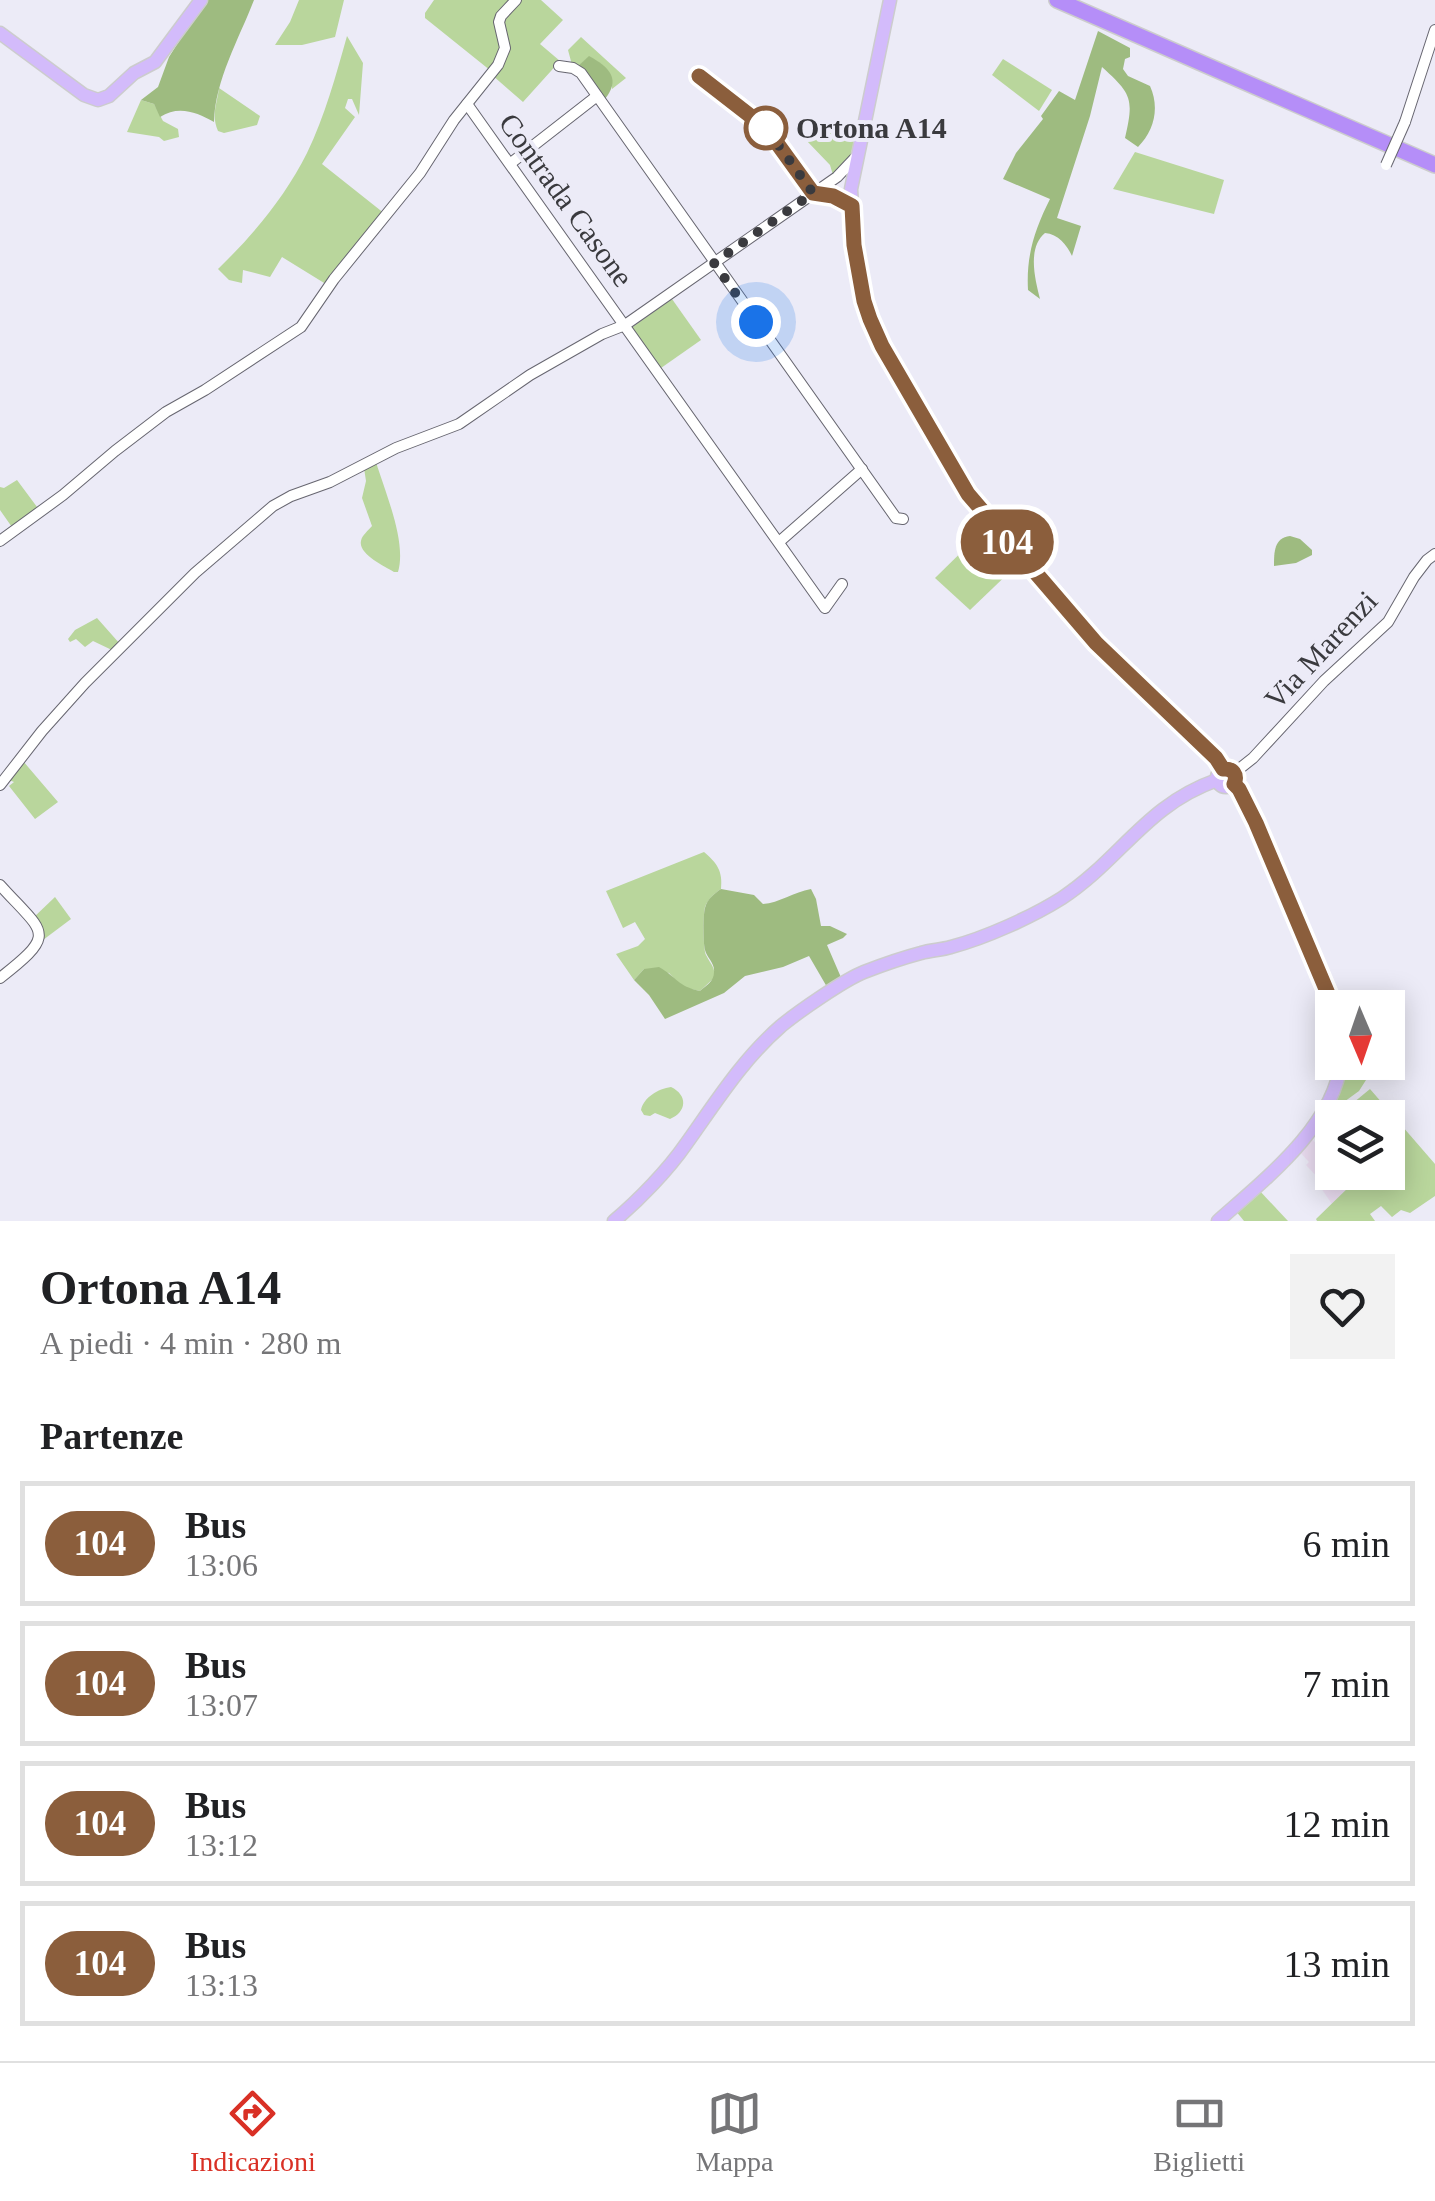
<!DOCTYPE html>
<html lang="it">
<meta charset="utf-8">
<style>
body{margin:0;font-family:Georgia,serif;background:#f2f2f2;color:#202124;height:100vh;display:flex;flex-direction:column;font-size:38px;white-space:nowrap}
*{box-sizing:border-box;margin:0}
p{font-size:32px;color:#757577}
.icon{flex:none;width:55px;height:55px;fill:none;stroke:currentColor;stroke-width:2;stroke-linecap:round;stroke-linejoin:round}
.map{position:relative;height:1221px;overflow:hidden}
.panel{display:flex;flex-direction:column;background:#fff;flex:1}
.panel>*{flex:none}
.badge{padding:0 20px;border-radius:32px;font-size:35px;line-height:65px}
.needle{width:65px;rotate:178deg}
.tools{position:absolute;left:1315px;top:990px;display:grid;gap:20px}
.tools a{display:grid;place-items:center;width:90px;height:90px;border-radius:0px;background:#fff;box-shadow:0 5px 25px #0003;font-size:50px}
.you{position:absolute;width:50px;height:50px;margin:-25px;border:8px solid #fff;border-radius:50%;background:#1a73e8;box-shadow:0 0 0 15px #1a73e833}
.map>.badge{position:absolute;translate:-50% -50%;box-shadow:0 0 0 5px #fff}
h2{padding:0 40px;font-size:38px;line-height:90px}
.round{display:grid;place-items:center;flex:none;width:105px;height:105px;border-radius:0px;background:#f2f2f2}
.head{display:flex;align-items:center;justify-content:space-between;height:170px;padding:0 40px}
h1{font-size:48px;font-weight:700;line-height:75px}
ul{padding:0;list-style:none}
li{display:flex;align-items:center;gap:30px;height:125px;margin:0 20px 15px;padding:0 20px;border:5px solid #e0e0e0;border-radius:0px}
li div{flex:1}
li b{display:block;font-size:38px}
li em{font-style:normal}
li .badge{min-width:110px;font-weight:700;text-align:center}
.menu{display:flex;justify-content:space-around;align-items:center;height:140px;border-top:2px solid #e0e0e0;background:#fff;font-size:28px;color:#757577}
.menu a{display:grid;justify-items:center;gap:5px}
.menu .active{color:#d93025}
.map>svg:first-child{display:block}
.commercial{fill:#ebddf1}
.green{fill:#b9d69c}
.forest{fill:#9ebb80}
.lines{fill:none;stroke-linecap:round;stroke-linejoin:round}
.minor-casing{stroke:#676670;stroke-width:12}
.major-casing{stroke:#cccccd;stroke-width:15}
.highway-casing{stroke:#cccccd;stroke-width:18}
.minor{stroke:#fff;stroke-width:10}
.major{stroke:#d3bbfb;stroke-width:12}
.highway{stroke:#b58ef8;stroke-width:15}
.minor-bridge-casing{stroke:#676670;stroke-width:12;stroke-linecap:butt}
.minor-bridge{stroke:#fff;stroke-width:10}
.line-casing{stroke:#fff;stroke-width:22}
.line{stroke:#8b5e3c;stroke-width:15}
.walk{stroke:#3a3a3e;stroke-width:10;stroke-dasharray:0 18}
.stop-dot{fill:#fff;stroke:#8b5e3c;stroke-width:5}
.labels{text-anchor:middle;stroke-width:8;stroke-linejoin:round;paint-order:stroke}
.stop-label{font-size:30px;font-weight:bold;fill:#3a3a3e;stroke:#ecebf7;text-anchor:start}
.street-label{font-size:30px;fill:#3a3a3e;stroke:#ecebf7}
</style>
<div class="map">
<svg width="1435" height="1221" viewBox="0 0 1435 1221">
<rect width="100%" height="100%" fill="#ecebf7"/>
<path class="commercial" d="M1311 1138 1332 1162V1172L1342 1173 1352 1184 1332 1204 1319 1185 1322 1182 1306 1165 1309 1162 1298 1150Z"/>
<g class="green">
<path d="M299 0H344L335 37 302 45H275L290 22Z"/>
<path d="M434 0H511L495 17 502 43 491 71 425 18V13Z"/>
<path d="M519 0H541L563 20 540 44 560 61 523 102 492 75 502 63 500 22Z"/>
<path d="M347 36 363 63 359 115 352 99H348L345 108 355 117 322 164 385 214 329 286 282 257 270 277 243 270 242 283 229 280 218 269C253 235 285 197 307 153 325 116 336 75 347 36Z"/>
<path d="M581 37 626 78 612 89C612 70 604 65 589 57L577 67 572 65 568 50Z"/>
<path d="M1003 59 1052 90 1039 111 992 75Z"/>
<path d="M219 88 260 116 257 125 224 133 218 131C211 115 217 104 219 88Z"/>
<path d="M141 100 154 104 163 121 178 129 179 137 164 141 159 137 127 132Z"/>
<path d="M823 121 843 130 852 123 858 127 850 157 833 175 830 165 806 140Z"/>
<path d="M1135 152 1224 180 1214 214 1113 189Z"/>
<path d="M672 299 701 340 661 368 631 328Z"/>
<path d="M376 462C385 492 407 542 398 572H394C384 566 358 554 361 541 362 535 368 531 372 526L362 498 366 481 364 468Z"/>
<path d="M17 480 40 511 14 530 0 510V487L4 488Z"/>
<path d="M987 527 1017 565 970 610 935 578Z"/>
<path d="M97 618 120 644 114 651 93 641 85 647 76 639 70 642 68 639 75 630Z"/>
<path d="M23 761 58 802 35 819 9 786 14 782 9 780Z"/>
<path d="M704 852C717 863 723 871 721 889 715 893 708 899 705 907 703 915 703 948 706 955 711 965 714 965 715 977L700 991 682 987 669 973 644 969 634 980 616 954 638 946 645 939 635 922 623 928 606 891Z"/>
<path d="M55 897 71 919 43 940 32 919Z"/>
<path d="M1346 1063H1359L1366 1080 1359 1091 1337 1107 1335 1105 1340 1093Z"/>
<path d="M671 1087C688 1095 687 1112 670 1119L655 1113 650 1116 644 1115 641 1110C644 1097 658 1089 671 1087Z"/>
<path d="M1370 1089 1435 1164V1196L1410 1213 1401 1210 1392 1217 1381 1206 1370 1214 1375 1221H1317L1316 1219 1352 1184 1342 1173 1388 1172V1118L1336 1117Z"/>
<path d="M1258 1189 1288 1221H1244L1235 1210Z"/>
</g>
<g class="forest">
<path d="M205 0H254C239 39 215 80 214 122 197 112 178 105 160 117L154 104 141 100 158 87 169 57Z"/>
<path d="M1098 31 1130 48V57L1125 59 1123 69 1128 76 1150 86C1160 108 1154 131 1138 147L1125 138C1134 99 1132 94 1102 67L1090 116 1057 218 1081 226 1072 256C1067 245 1058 234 1045 233 1027 248 1035 279 1040 299L1028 290C1026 255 1035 229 1050 199L1003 179 1016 153 1043 119 1041 116 1059 91 1075 100Z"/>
<path d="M589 56C609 67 622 79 604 100L577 67Z"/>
<path d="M1290 536 1300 539 1312 550V555L1296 563 1274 566C1274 552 1274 538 1290 536Z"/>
<path d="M721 889 754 895 763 904C779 903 794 892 811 889L816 899 821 926H830L847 934 843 938 827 945 843 982 827 987 809 956 783 967 745 976 724 993 665 1019 649 995 634 980 644 969 659 967C678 978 677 986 700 991 707 985 714 981 714 972 715 963 707 958 705 950 703 942 703 915 705 908 707 899 715 893 721 889Z"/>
</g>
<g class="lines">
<defs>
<g id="minor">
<path d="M559 66 573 68 581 73 896 518 903 519"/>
<path d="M699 76 766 128 813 193 833 196 852 206"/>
<path d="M467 104 825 608 842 584"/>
<path d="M1405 122 1435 30"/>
<path d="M511 163 597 96"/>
<path d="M0 541 63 495 115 451 166 412 205 390 301 327 334 279 420 173 454 120 498 65 505 48 499 22 501 16 516 0"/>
<path d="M779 542 862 469"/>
<path d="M1234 773 1253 758 1324 681 1388 622 1414 577 1427 560 1435 554"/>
<path d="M0 785 42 731 85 683 195 573 273 506 291 496 330 482 396 448 459 424 530 375 602 334 625 325 837 177 855 158"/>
<path d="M0 885C44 934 59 932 0 978"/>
</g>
<g id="major">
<path d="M890 0 851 189 854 245 864 301 870 319 882 346 969 495 1096 643 1216 758 1223 769"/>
<path d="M0 33 84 95 98 100 109 96 134 73 155 62 201 0"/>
<circle cx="1226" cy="778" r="9"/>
<path d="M1233 784 1239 789 1256 823 1334 1008"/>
<path d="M614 1221C639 1200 668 1170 686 1144 716 1102 742 1060 781 1026 798 1012 844 980 864 972 882 965 902 958 921 953 931 950 941 950 951 947 985 938 1032 917 1062 898 1121 859 1146 805 1217 780"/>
<path d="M1218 1221C1264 1180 1334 1126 1341 1062"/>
</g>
<path id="highway" d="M1057 0 1435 165"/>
</defs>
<use href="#minor" class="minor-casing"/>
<use href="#major" class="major-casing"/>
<use href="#highway" class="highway-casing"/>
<use href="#minor" class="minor"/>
<use href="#major" class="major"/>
<use href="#highway" class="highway"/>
<defs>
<path id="minor-bridge" d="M1386 165 1405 122"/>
</defs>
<use href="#minor-bridge" class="minor-bridge-casing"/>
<use href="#minor-bridge" class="minor-bridge"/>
</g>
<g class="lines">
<defs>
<path id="line" d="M699 76 766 128 813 193 833 196 852 206 854 245 864 301 870 319 882 346 968 494 1096 643 1216 758 1223 769C1233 768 1238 775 1234 784L1239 789 1256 823 1334 1008"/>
</defs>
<use href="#line" class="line-casing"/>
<use href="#line" class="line"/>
<path class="walk" d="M756 322 714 263 813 193 766 128"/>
</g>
<circle class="stop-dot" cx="766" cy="128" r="20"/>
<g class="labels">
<g class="stop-label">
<text x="796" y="138">Ortona A14</text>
</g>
<g class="street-label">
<text transform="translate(566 200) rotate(54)" y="10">Contrada Casone</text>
<text transform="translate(1321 650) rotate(-47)" y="10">Via Marenzi</text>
</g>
</g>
</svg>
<div class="tools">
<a><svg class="needle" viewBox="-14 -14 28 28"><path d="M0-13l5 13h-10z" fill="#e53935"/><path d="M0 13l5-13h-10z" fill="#757577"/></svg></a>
<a><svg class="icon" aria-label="layers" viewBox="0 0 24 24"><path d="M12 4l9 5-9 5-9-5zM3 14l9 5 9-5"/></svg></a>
</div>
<div class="you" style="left:756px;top:322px"></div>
<b class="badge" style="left:1007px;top:542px;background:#8b5e3c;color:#fff">104</b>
</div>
<section class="panel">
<div class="head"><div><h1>Ortona A14</h1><p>A piedi · 4 min · 280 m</p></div><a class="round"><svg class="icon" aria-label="heart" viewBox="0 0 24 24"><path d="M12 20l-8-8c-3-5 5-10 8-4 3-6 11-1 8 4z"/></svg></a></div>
<h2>Partenze</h2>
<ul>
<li><span class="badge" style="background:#8b5e3c;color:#fff">104</span><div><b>Bus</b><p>13:06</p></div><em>6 min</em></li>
<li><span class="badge" style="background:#8b5e3c;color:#fff">104</span><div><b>Bus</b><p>13:07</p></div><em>7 min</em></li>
<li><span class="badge" style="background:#8b5e3c;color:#fff">104</span><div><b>Bus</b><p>13:12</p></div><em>12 min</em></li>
<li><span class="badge" style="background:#8b5e3c;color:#fff">104</span><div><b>Bus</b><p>13:13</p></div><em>13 min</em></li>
</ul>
</section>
<nav class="menu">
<a class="active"><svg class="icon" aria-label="directions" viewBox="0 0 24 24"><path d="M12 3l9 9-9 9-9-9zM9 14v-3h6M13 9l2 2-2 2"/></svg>Indicazioni</a>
<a><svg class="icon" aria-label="map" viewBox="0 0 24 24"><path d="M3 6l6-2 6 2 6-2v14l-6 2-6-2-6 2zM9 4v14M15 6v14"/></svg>Mappa</a>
<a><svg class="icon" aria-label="tickets" viewBox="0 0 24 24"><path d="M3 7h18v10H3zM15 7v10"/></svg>Biglietti</a>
</nav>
